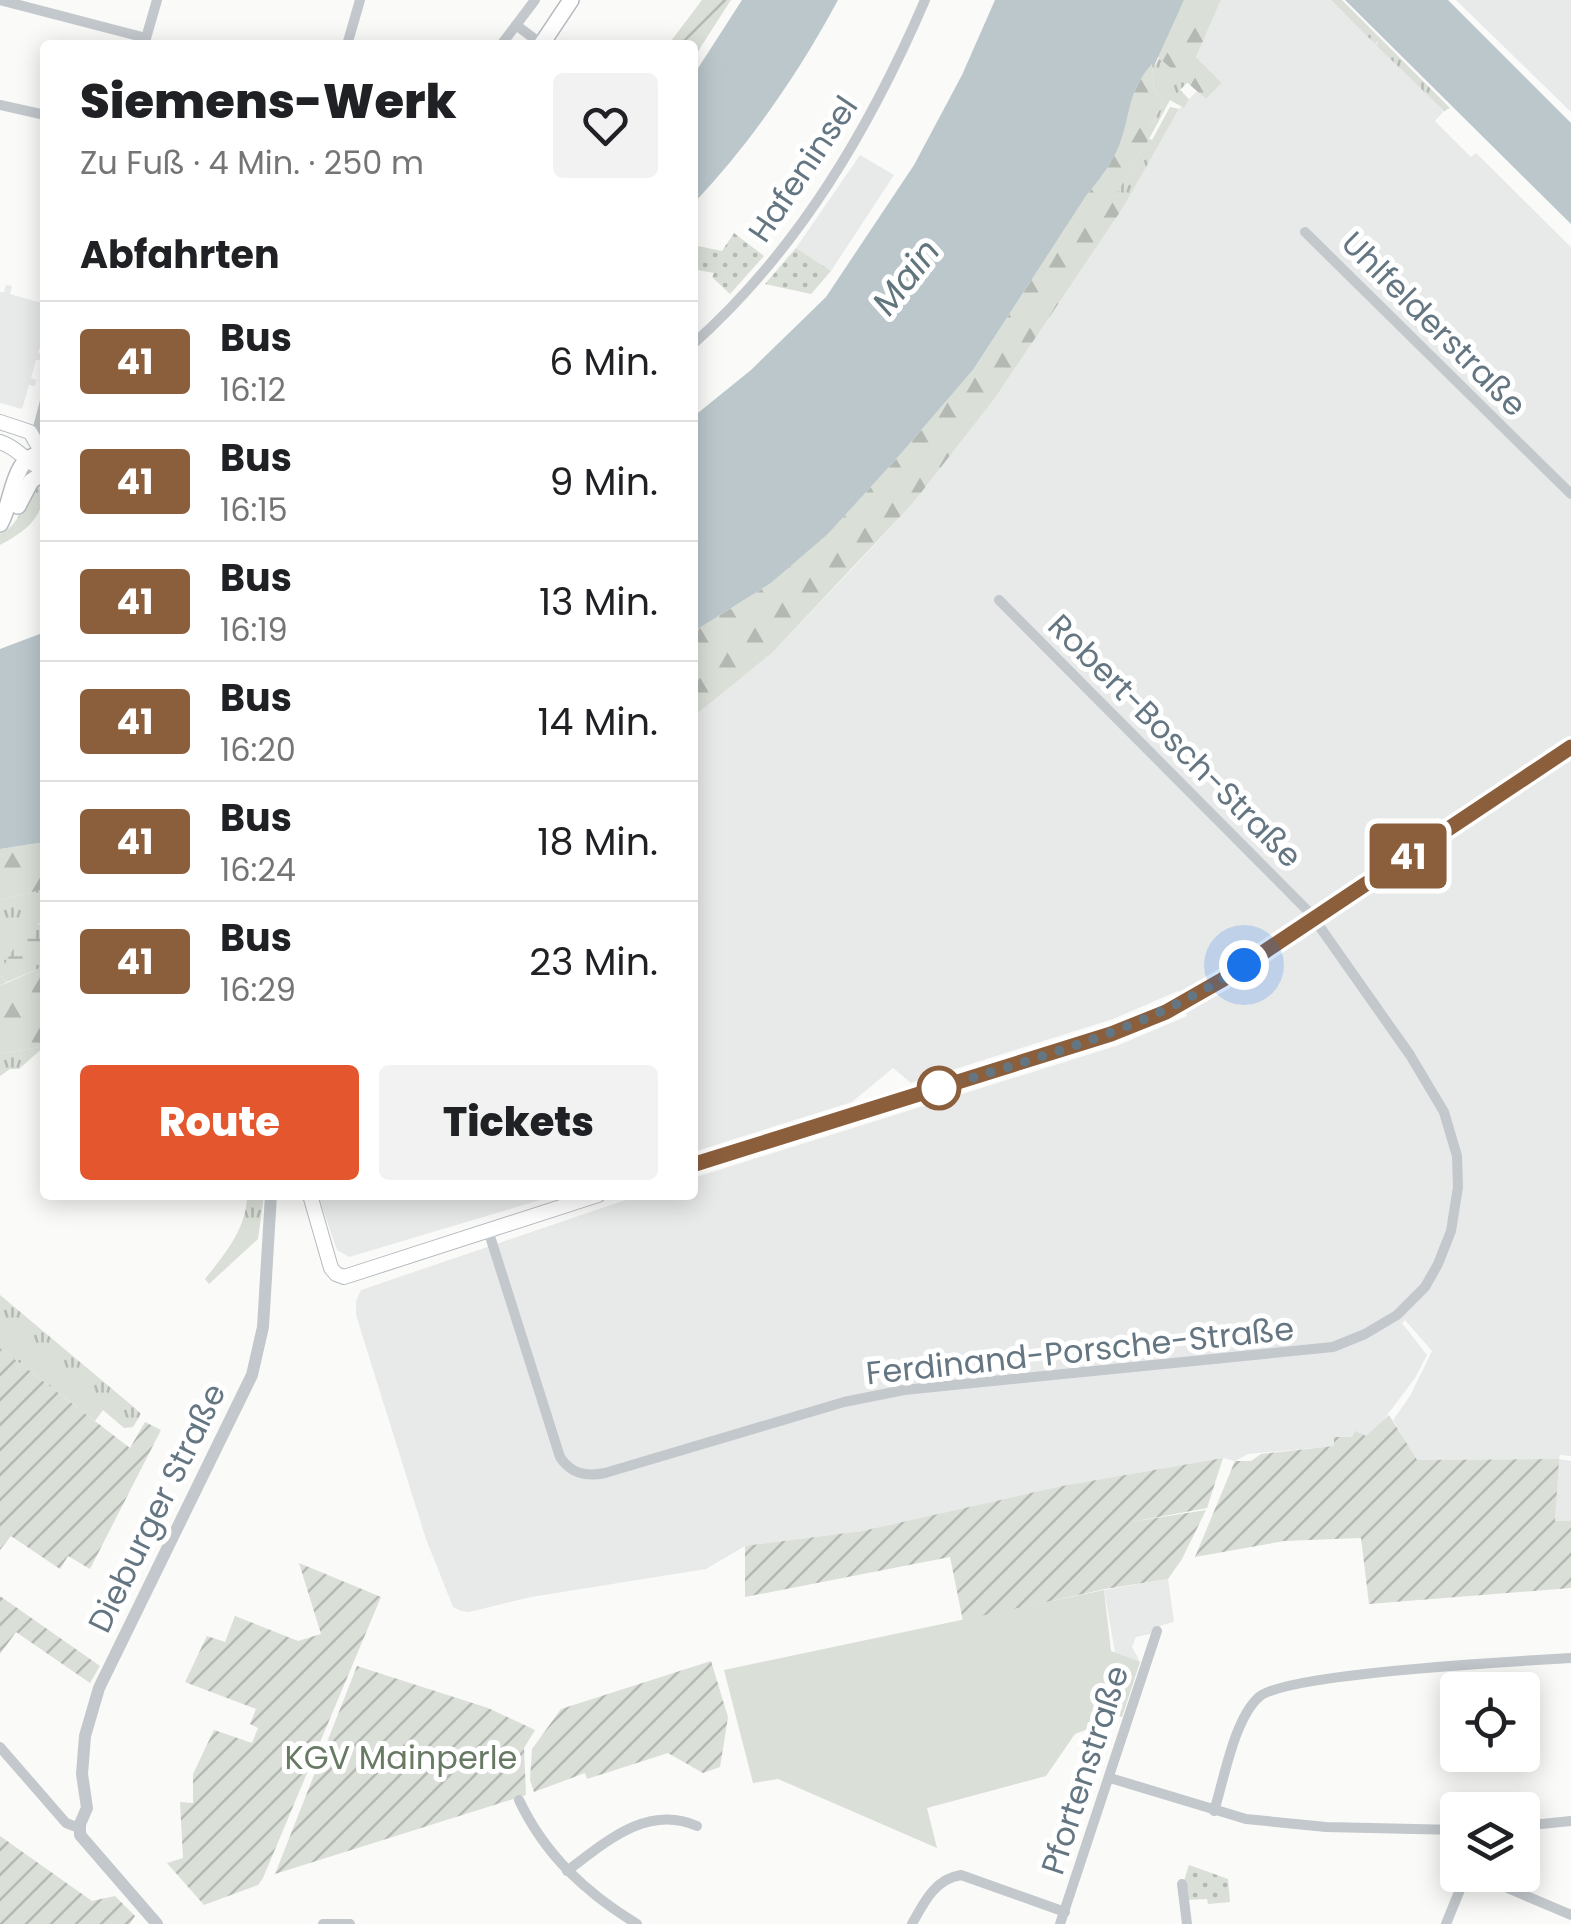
<!DOCTYPE html>
<html lang="de">
<meta charset="utf-8">
<style>
body{margin:0;font-family:Poppins,sans-serif;background:#f2f2f2;color:#202124;height:100vh;display:flex;flex-direction:column;font-size:38px;white-space:nowrap}
*{box-sizing:border-box;margin:0}
p{font-size:32px;color:#757577}
.icon{flex:none;width:55px;height:55px;fill:none;stroke:currentColor;stroke-width:2;stroke-linecap:round;stroke-linejoin:round}
.map{position:relative;flex:1;overflow:hidden}
.details{position:absolute;left:40px;top:40px;width:658px;height:1160px;display:flex;flex-direction:column;background:#fff;border-radius:10px;box-shadow:0 5px 25px #0003}
.details>*{flex:none}
.badge{padding:0 20px;border-radius:8px;font-size:35px;line-height:65px}
.tools{position:absolute;left:1440px;top:1672px;display:grid;gap:20px}
.tools a{display:grid;place-items:center;width:100px;height:100px;border-radius:10px;background:#fff;box-shadow:0 5px 25px #0003;font-size:50px}
.you{position:absolute;width:50px;height:50px;margin:-25px;border:8px solid #fff;border-radius:50%;background:#1a73e8;box-shadow:0 0 0 15px #1a73e833}
.map>.badge{position:absolute;translate:-50% -50%;box-shadow:0 0 0 5px #fff}
h2{padding:0 40px;font-size:38px;line-height:90px}
.round{display:grid;place-items:center;flex:none;width:105px;height:105px;border-radius:10px;background:#f2f2f2}
.head{display:flex;align-items:center;justify-content:space-between;height:170px;padding:0 40px}
h1{font-size:48px;font-weight:800;line-height:75px}
.primary-button{display:flex;gap:20px;margin-top:auto;padding:20px 40px}
.primary-button a{flex:1;height:115px;border-radius:10px;background:#e4572e;color:#fff;font-size:40px;font-weight:800;line-height:115px;text-align:center}
.primary-button a+a{background:#f2f2f2;color:#202124}
ul{padding:0;list-style:none}
li{display:flex;align-items:center;gap:30px;height:120px;padding:0 40px;border-top:2px solid #e0e0e0}
li div{flex:1}
li b{display:block;font-size:38px}
li em{font-style:normal}
li .badge{min-width:110px;font-weight:700;text-align:center}
.map>svg:first-child{display:block}
.built{fill:#e8e9e9}
.grass{fill:url(#grass-tufts)}
.forest{fill:url(#forest-firs)}
.wetland{fill:url(#wetland-marsh)}
.park{fill:url(#park-dots)}
.garden{fill:url(#garden-furrows)}
.pitch{fill:#dadfd7}
.water{fill:#bbc7cb}
.lines{fill:none;stroke-linecap:round;stroke-linejoin:round}
.secondary-casing{stroke:#b3babf;stroke-width:16}
.primary-casing{stroke:#b5babe;stroke-width:18}
.minor{stroke:#c3c8cc;stroke-width:10}
.tertiary{stroke:#c3c8cc;stroke-width:12}
.secondary{stroke:#fff;stroke-width:14}
.primary{stroke:#fff;stroke-width:15}
.line-casing{stroke:#fff;stroke-width:22}
.line{stroke:#8b5e3c;stroke-width:15}
.walk{stroke:#657683;stroke-width:10;stroke-dasharray:0 18}
.stop-dot{fill:#fff;stroke:#8b5e3c;stroke-width:5}
.labels{text-anchor:middle;stroke-width:10;stroke-linejoin:round;paint-order:stroke}
.street-label{font-size:32px;fill:#657683;stroke:#fff}
.park-label{font-size:32px;fill:#687a64;stroke:#fff}
.water-label{font-size:35px;font-style:italic;fill:#60757c;stroke:#fff}
</style>
<div class="map">
<svg width="1571" height="1924" viewBox="0 0 1571 1924">
<defs>
<pattern id="grass-tufts" width="24" height="20" patternUnits="userSpaceOnUse" patternTransform="scale(2.5)"><rect width="24" height="20" fill="#dadfd7"/><path d="M3 7l-1-3M5 7V3M7 7l1-3M15 17l-1-3M17 17v-4M19 17l1-3" fill="none" stroke="#b4b9b4"/></pattern>
<pattern id="forest-firs" width="22" height="20" patternUnits="userSpaceOnUse" patternTransform="scale(2.5)"><rect width="22" height="20" fill="#dadfd7"/><path d="M5 1l3.5 6h-7zM16 11l3.5 6h-7z" fill="#b4b9b4"/></pattern>
<pattern id="wetland-marsh" width="20" height="14" patternUnits="userSpaceOnUse" patternTransform="scale(2.5)"><rect width="20" height="14" fill="#dadfd7"/><path d="M1 5h8M5 5V1M11 12h8M15 12V8" fill="none" stroke="#b4b9b4"/></pattern>
<pattern id="park-dots" width="8" height="8" patternUnits="userSpaceOnUse" patternTransform="scale(2.5)"><rect width="8" height="8" fill="#dadfd7"/><path d="M2 2h.1M6 6h.1" fill="none" stroke="#b4b9b4" stroke-width="1.8" stroke-linecap="round"/></pattern>
<pattern id="garden-furrows" width="10" height="10" patternUnits="userSpaceOnUse" patternTransform="scale(2.5)"><rect width="10" height="10" fill="#dadfd7"/><path d="M-1 1l2-2M0 10L10 0M9 11l2-2" fill="none" stroke="#b4b9b4"/></pattern>
</defs>
<rect width="100%" height="100%" fill="#fafaf8"/>
<g class="built">
<path d="M1221 0H1331L1444 111 1435 121 1471 157 1476 153 1571 247V1456L1560 1455 1559 1459 1571 1461V1521L1555 1522 1558 1459 1416 1460 1393 1420 1410 1396 1432 1351 1405 1320 1402 1323 1427 1355 1415 1378 1379 1426 1366 1436 1334 1438 1335 1446 1248 1454 1235 1461 1223 1458 1062 1486 862 1531 745 1546 706 1569 531 1597 469 1612 461 1611 453 1607 426 1539 356 1315V1301L361 1290 640 1195H692L693 1178 1119 1045 1187 1016 1178 991 1113 1019 911 1083 893 1068 852 1102 693 1152V717L772 653 852 569 913 503 995 398 1124 206 1179 109 1197 91 1206 99 1222 83 1196 57Z"/>
<path d="M1456 0H1571V112Z"/>
<path d="M860 155 894 175 831 271 796 248Z"/>
<path d="M6 285 12 286 10 294 45 304V335L38 352 41 355 40 360H36L31 378 36 380 35 386 29 385 22 409 0 403V292H4Z"/>
<path d="M318 1195H557L349 1257 337 1250Z"/>
<path d="M1168 1579 1174 1622 1162 1625 1150 1634 1136 1637 1132 1647 1140 1662 1122 1717 1099 1710 1116 1658 1104 1590Z"/>
</g>
<g class="grass">
<path d="M1331 0H1342L1450 108 1444 111 1376 45 1379 40 1375 44Z"/>
<path d="M1160 56 1188 82 1180 90 1189 99 1184 108 1170 100 1149 139 1152 140 1170 107 1179 109 1124 206 1113 199 1149 139 1147 134 1163 103 1154 89 1152 64 1155 65Z"/>
<path d="M45 477C45 515 33 527 0 545V534C26 522 22 491 45 477Z"/>
<path d="M45 889V920L39 923 1 976 7 982 0 986V900Z"/>
<path d="M45 1046 19 1069H10L0 1076V1054Z"/>
<path d="M247 1195H264L258 1239 209 1284 205 1279C225 1254 247 1228 247 1195Z"/>
<path d="M0 1295 136 1409 141 1414 133 1427 124 1428 103 1410 95 1421 0 1348Z"/>
</g>
<g class="forest">
<path d="M1184 0H1221L1196 57 1222 83 1206 99 1157 56Z"/>
<path d="M1152 64 1154 89 1163 103 1147 134 1149 139 1114 198 1124 206 995 398 913 503 772 653 693 717V632L771 583 828 534 898 457 973 370 1086 196C1100 179 1112 164 1119 143 1131 112 1128 91 1152 64Z"/>
<path d="M45 842V889L0 900V849Z"/>
<path d="M45 966V1046L0 1054V986Z"/>
</g>
<path class="wetland" d="M45 920V966L7 982 1 976C7 952 24 933 45 920Z"/>
<g class="park">
<path d="M734 233 764 256 730 294 712 277 714 273 693 269V245L722 251Z"/>
<path d="M796 248 831 271 811 294 765 284Z"/>
<path d="M1189 1865 1228 1879 1230 1902 1208 1904 1207 1899 1185 1900 1184 1881Z"/>
</g>
<g class="garden">
<path d="M702 0H731L693 59 692 45H668Z"/>
<path d="M0 1348 130 1448 145 1422 161 1430 90 1569 68 1556 60 1569 11 1536 0 1550Z"/>
<path d="M1389 1415 1417 1460 1559 1459 1555 1521H1571V1588L1369 1604 1361 1538 1284 1541 1195 1557 1235 1461H1251L1261 1454 1334 1446V1437H1352L1355 1431 1366 1436Z"/>
<path d="M1223 1458 1207 1508 1131 1522 1206 1510 1182 1559 1168 1579 1105 1589 963 1621 950 1557 745 1597V1546L862 1531 1062 1486Z"/>
<path d="M299 1563 381 1597 263 1878 258 1885 204 1905 167 1863 183 1858 180 1802 193 1803V1774L214 1730 252 1743 258 1728 250 1724 256 1709 185 1682 207 1636 225 1642 235 1616 298 1641 321 1634Z"/>
<path d="M0 1596 100 1666 90 1683 16 1632 0 1654Z"/>
<path d="M711 1661 728 1717 720 1767 703 1773 668 1753 587 1779 585 1773 534 1792 530 1780 532 1749 561 1709Z"/>
<path d="M357 1666 488 1708 535 1730 524 1748 526 1795 275 1874Z"/>
<path d="M0 1836 92 1901 115 1896 135 1916 130 1924H0Z"/>
</g>
<path class="pitch" d="M1104 1590 1111 1651 1140 1662 1122 1717 1099 1710 1093 1727 1075 1734 1046 1776 927 1808 937 1848 778 1779 753 1783 724 1670Z"/>
<g class="water">
<path d="M742 0H838C798 74 750 144 693 204V76Z"/>
<path d="M995 0H1184L1154 66 1152 64C1128 91 1131 112 1120 143 1112 164 1100 179 1086 196L973 370 898 457 828 534 771 583 693 632V417L751 370 826 297 914 165 962 75Z"/>
<path d="M1345 0H1448L1571 123V224Z"/>
<path d="M45 632V842L0 849V649Z"/>
</g>
<g class="lines">
<defs>
<g id="secondary">
<path d="M0 422 30 432 43 454"/>
<path d="M0 442C19 448 26 463 45 470"/>
<path d="M692 1165 1111 1034 1166 1012 1223 980 1571 747"/>
<path d="M310 1195 331 1268 336 1274 344 1277 598 1195"/>
</g>
<g id="primary">
<path d="M541 45 571 0"/>
<path d="M18 506 31 481 45 472"/>
<path d="M0 524C14 501 11 453 45 454"/>
</g>
</defs>
<use href="#secondary" class="secondary-casing"/>
<use href="#primary" class="primary-casing"/>
<g class="minor">
<path d="M0 0 146 38"/>
<path d="M516 25 536 40"/>
<path d="M144 45 157 0"/>
<path d="M347 45 360 0"/>
<path d="M501 45 535 0"/>
<path d="M0 105 45 115"/>
<path d="M1305 232 1571 494"/>
<path d="M692 345C798 251 870 128 925 0"/>
<path d="M35 439 45 401"/>
<path d="M488 1230 560 1457C571 1474 586 1477 605 1473L844 1402 904 1390 1333 1347 1365 1334 1397 1315 1425 1287 1438 1264 1451 1231 1458 1187 1457 1156 1444 1112 1410 1055 1310 913 999 600"/>
<path d="M0 1747 66 1823 79 1828"/>
<path d="M1110 1778 1246 1819 1326 1827 1458 1830"/>
<path d="M519 1800C545 1855 586 1893 637 1924"/>
<path d="M1214 1811C1224 1780 1234 1719 1259 1697 1286 1673 1521 1661 1571 1658"/>
<path d="M1522 1826 1571 1821"/>
<path d="M567 1871C606 1842 647 1804 697 1826"/>
<path d="M1477 1875 1571 1915"/>
<path d="M1182 1884 1187 1924"/>
<path d="M323 1924H350"/>
<path d="M912 1924C924 1902 935 1879 961 1875L1065 1912"/>
<path d="M1060 1924 1157 1631"/>
<path d="M1446 1924 1466 1875"/>
</g>
<path class="tertiary" d="M157 1924 80 1835V1824L87 1808 82 1774 85 1736 99 1688 252 1375 263 1327 271 1195"/>
<use href="#secondary" class="secondary"/>
<use href="#primary" class="primary"/>
</g>
<g class="lines">
<defs>
<path id="line" d="M692 1165 1111 1034 1166 1012 1222 980 1571 747"/>
</defs>
<use href="#line" class="line-casing"/>
<use href="#line" class="line"/>
<path class="walk" d="M939 1088C1045 1055 1152 1028 1244 965"/>
</g>
<circle class="stop-dot" cx="939" cy="1088" r="20"/>
<g class="labels">
<g class="street-label">
<text transform="translate(803 169) rotate(-56)" y="11">Hafeninsel</text>
<text transform="translate(1434 324) rotate(45)" y="11">Uhlfelderstraße</text>
<text transform="translate(1175 741) rotate(45)" y="11">Robert-Bosch-Straße</text>
<text transform="translate(1080 1351) rotate(-6)" y="11">Ferdinand-Porsche-Straße</text>
<text transform="translate(157 1508) rotate(-64)" y="11">Dieburger Straße</text>
<text transform="translate(1085 1770) rotate(-72)" y="11">Pfortenstraße</text>
</g>
<g class="park-label">
<text x="401" y="1769">KGV Mainperle</text>
</g>
<g class="water-label">
<text transform="translate(906 277) rotate(-52)" y="12">Main</text>
</g>
</g>
</svg>
<div class="tools">
<a><svg class="icon" aria-label="locate" viewBox="0 0 24 24"><circle cx="12" cy="12" r="6"/><path d="M12 2v4M12 18v4M2 12h4M18 12h4"/></svg></a>
<a><svg class="icon" aria-label="layers" viewBox="0 0 24 24"><path d="M12 4l9 5-9 5-9-5zM3 14l9 5 9-5"/></svg></a>
</div>
<div class="you" style="left:1244px;top:965px"></div>
<b class="badge" style="left:1408px;top:856px;background:#8b5e3c;color:#fff">41</b>
<section class="details">
<div class="head"><div><h1>Siemens-Werk</h1><p>Zu Fuß · 4 Min. · 250 m</p></div><a class="round"><svg class="icon" aria-label="heart" viewBox="0 0 24 24"><path d="M12 20l-8-8c-3-5 5-10 8-4 3-6 11-1 8 4z"/></svg></a></div>
<h2>Abfahrten</h2>
<ul>
<li><span class="badge" style="background:#8b5e3c;color:#fff">41</span><div><b>Bus</b><p>16:12</p></div><em>6 Min.</em></li>
<li><span class="badge" style="background:#8b5e3c;color:#fff">41</span><div><b>Bus</b><p>16:15</p></div><em>9 Min.</em></li>
<li><span class="badge" style="background:#8b5e3c;color:#fff">41</span><div><b>Bus</b><p>16:19</p></div><em>13 Min.</em></li>
<li><span class="badge" style="background:#8b5e3c;color:#fff">41</span><div><b>Bus</b><p>16:20</p></div><em>14 Min.</em></li>
<li><span class="badge" style="background:#8b5e3c;color:#fff">41</span><div><b>Bus</b><p>16:24</p></div><em>18 Min.</em></li>
<li><span class="badge" style="background:#8b5e3c;color:#fff">41</span><div><b>Bus</b><p>16:29</p></div><em>23 Min.</em></li>
</ul>
<div class="primary-button"><a>Route</a><a>Tickets</a></div>
</section>
</div>
